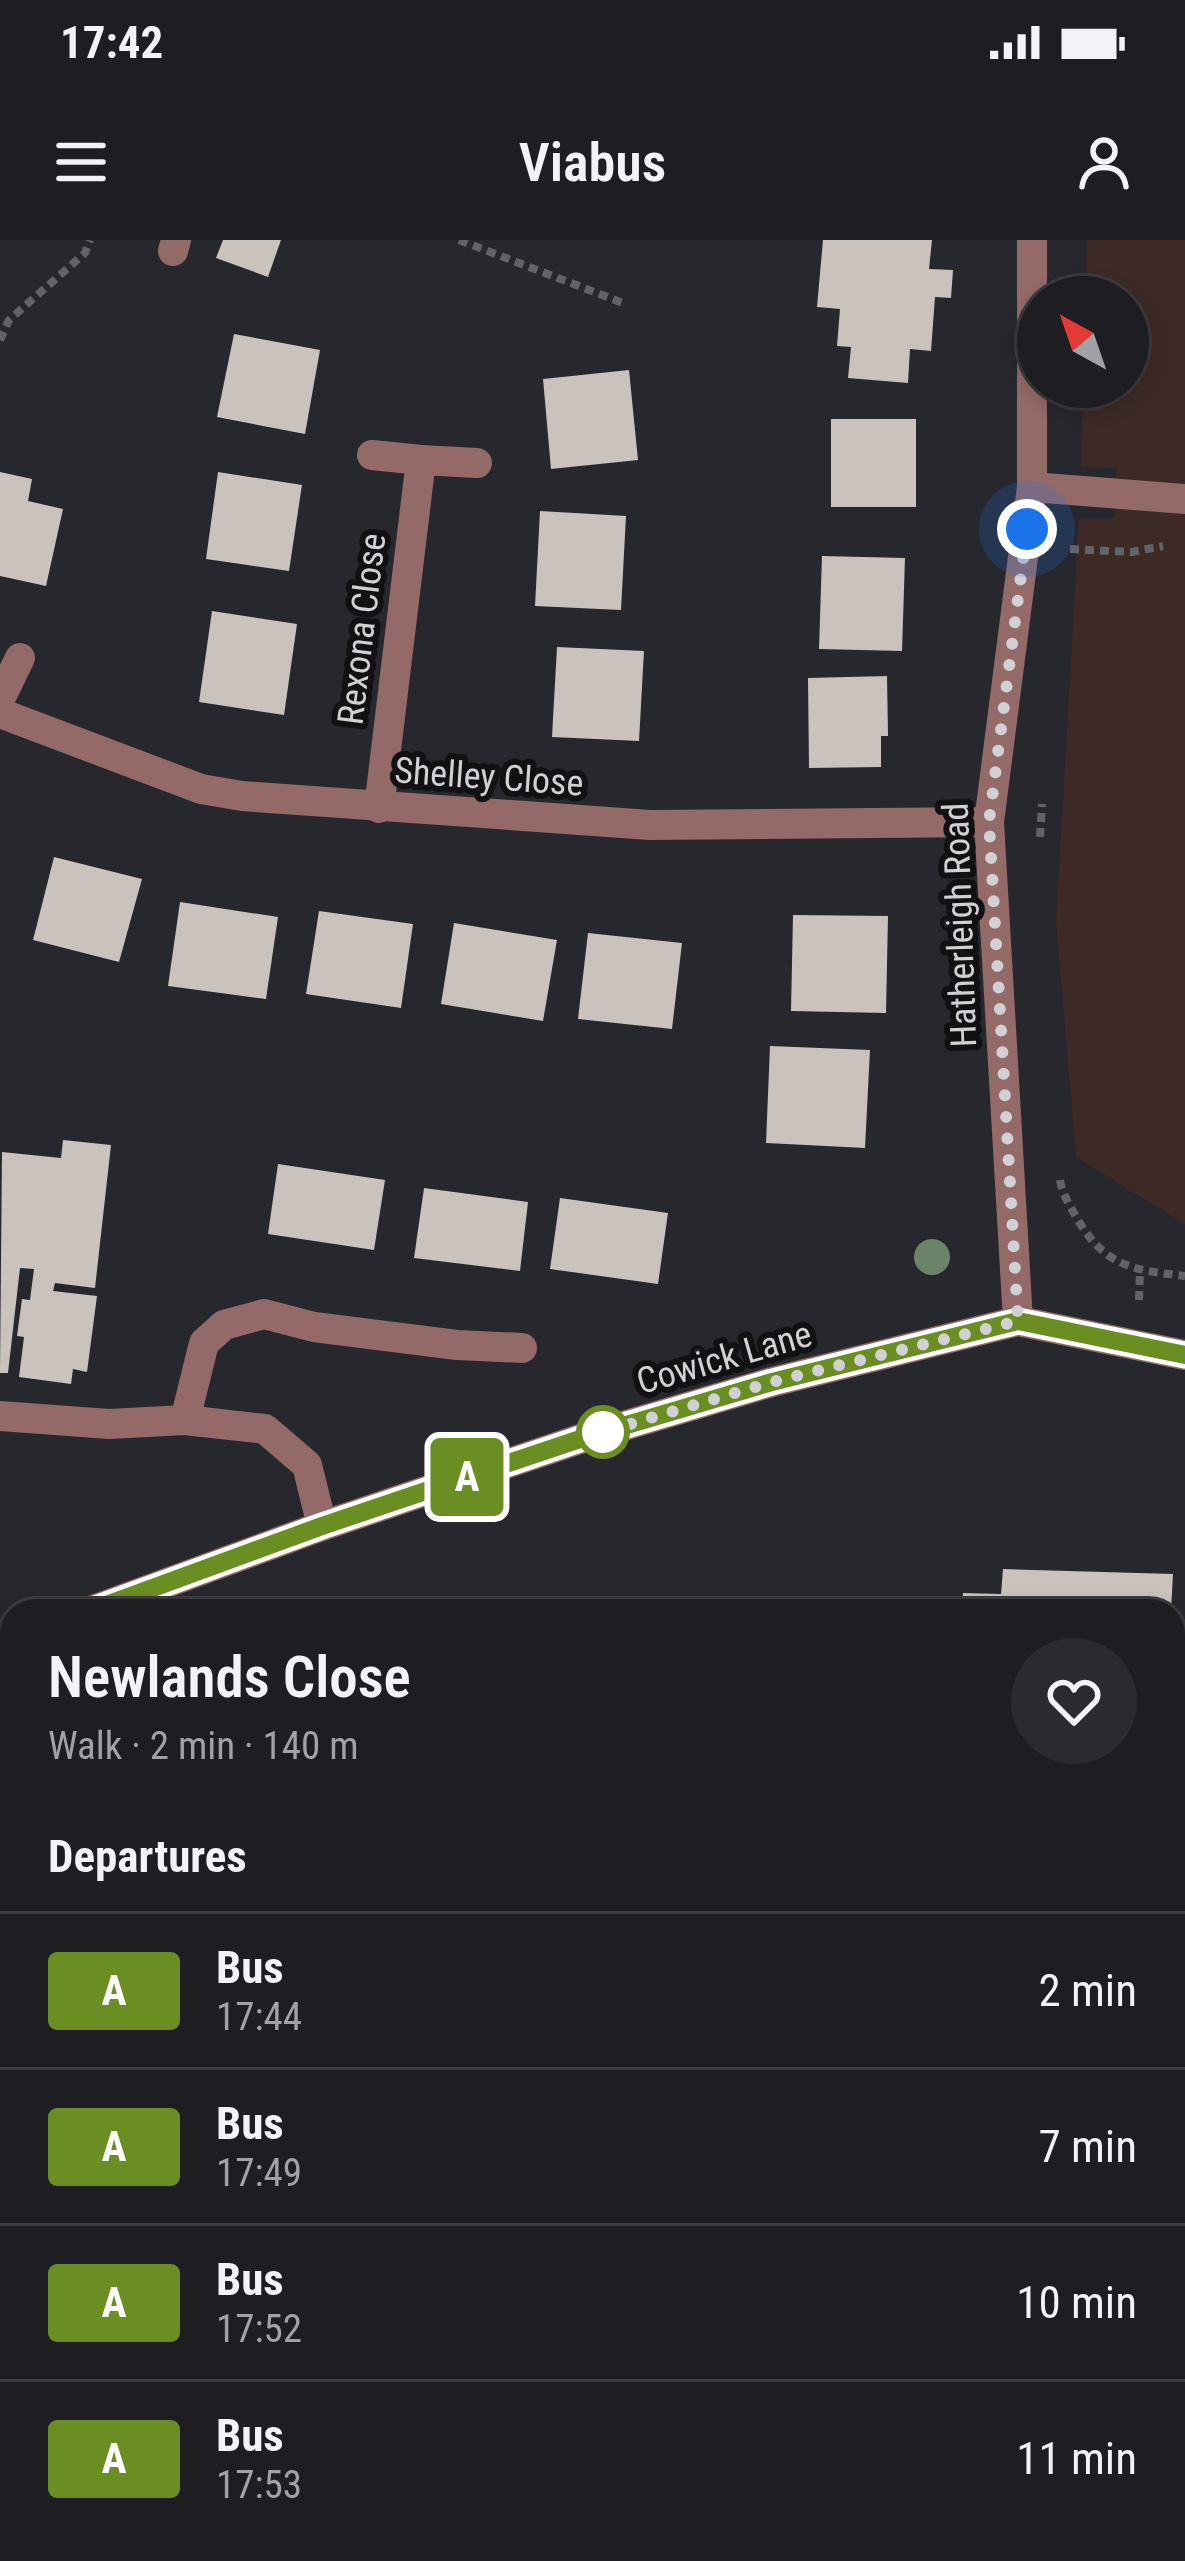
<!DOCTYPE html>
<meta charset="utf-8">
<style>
body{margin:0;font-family:"Roboto Condensed",sans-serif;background:#2a2a2f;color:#f1f3f6;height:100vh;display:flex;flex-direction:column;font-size:45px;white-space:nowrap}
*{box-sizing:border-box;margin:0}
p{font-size:39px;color:#a0a2a5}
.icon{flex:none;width:66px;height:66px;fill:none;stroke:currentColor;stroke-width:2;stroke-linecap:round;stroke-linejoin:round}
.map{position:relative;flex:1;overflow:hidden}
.sheet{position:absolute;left:0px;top:1359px;width:1185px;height:963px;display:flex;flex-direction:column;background:#1d1d22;border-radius:36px 36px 0 0;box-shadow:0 6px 18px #0003,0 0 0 3px #3b3b40}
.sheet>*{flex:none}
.badge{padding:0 24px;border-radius:9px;font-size:42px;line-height:78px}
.needle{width:78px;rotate:320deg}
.buttons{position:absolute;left:1017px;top:36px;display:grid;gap:24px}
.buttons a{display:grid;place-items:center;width:132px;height:132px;border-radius:50%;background:#1d1d22;box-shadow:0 6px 18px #0003,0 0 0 3px #3b3b40;font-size:60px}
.you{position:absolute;width:60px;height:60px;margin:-30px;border:9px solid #fff;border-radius:50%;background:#1a73e8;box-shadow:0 0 0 18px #1a73e833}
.map>.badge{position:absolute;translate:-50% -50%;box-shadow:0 0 0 6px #fff}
h2{padding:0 48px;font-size:45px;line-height:108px}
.round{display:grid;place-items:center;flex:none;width:126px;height:126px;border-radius:63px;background:#2a2a2f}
.summary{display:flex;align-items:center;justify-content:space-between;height:204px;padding:0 48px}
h1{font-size:57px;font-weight:600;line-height:90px}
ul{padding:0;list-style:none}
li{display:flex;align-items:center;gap:36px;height:156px;padding:0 48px;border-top:3px solid #3b3b40}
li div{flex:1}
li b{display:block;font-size:45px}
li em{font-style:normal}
li .badge{min-width:132px;font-weight:700;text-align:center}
.status{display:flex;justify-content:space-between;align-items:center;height:84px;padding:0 60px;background:#1d1d22;direction:ltr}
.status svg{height:33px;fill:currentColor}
header{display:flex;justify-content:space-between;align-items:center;height:156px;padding:0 48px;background:#1d1d22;font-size:54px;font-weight:600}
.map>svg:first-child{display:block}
.education{fill:#3d2a26}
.building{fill:#cac2bc}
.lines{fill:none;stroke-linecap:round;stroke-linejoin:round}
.path{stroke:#626268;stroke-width:8;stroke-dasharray:9 6;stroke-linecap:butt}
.minor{stroke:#936a68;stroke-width:30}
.tree{fill:#6b8369}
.line-casing{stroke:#fff;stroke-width:27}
.line{stroke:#6b8e23;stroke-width:18}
.walk{stroke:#d0d0d5;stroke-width:12;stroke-dasharray:0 21.6}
.stop-dot{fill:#fff;stroke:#6b8e23;stroke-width:6}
.labels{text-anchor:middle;stroke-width:12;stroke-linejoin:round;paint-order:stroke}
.street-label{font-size:36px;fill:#d0d0d5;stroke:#111013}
</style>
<div class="status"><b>17:42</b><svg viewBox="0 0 49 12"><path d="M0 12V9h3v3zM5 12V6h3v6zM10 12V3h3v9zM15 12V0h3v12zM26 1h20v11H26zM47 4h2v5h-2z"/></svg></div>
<header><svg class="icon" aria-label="menu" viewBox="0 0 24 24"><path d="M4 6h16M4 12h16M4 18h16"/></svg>Viabus<svg class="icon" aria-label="person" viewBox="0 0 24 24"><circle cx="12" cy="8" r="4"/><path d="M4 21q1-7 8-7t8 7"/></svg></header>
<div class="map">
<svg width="1185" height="2321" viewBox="0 0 1185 2321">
<rect width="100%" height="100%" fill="#27272e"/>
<path class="education" d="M1087 0H1185V984L1076 917 1056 682 1079 279H1114L1117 228 1081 227 1083 147H1128V57H1086Z"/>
<g class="building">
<path d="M223 0H281L268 37 216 18Z"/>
<path d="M823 0H932L929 29 953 30 951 58 935 57 931 111 910 109 908 143 848 138 851 107 837 106 840 69 817 67Z"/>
<path d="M234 94 320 110 305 194 217 177Z"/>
<path d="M629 130 638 220 551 229 543 139Z"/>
<rect x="831" y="179" width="85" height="88"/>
<path d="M0 232 32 239 28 261 63 269 46 346 0 336Z"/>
<path d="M218 232 302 245 289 331 206 319Z"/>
<path d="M540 271 626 276 621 370 535 366Z"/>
<path d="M822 316 905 318 902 411 819 409Z"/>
<path d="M212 371 297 384 284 475 199 462Z"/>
<path d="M557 407 644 411 639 501 552 497Z"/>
<path d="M887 436 888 496H881V527L809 528 808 438Z"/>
<path d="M54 617 142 639 119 722 33 700Z"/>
<path d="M180 662 278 677 266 759 168 746Z"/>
<path d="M319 671 413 684 401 768 306 754Z"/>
<path d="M793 675 888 676 886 773 791 771Z"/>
<path d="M454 683 557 700 543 781 441 764Z"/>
<path d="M588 693 682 703 672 789 578 779Z"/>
<path d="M770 806 870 810 865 908 766 903Z"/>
<path d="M63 900 111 905 95 1048 55 1043 53 1051 97 1056 87 1132 73 1129 71 1144 19 1137 24 1097 17 1096 22 1059 30 1060 34 1029 20 1028 8 1133H0L2 912 61 918Z"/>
<path d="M278 924 385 940 374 1010 268 994Z"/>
<path d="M424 948 528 962 520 1031 414 1018Z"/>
<path d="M560 958 668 973 658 1044 550 1029Z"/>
<path d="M1003 1329 1173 1334 1171 1371H962L963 1353 1001 1354Z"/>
<path d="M1173 1490 1185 1491V1593H1173Z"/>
<path d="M0 1707 12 1742V1756L0 1760Z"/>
<path d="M1185 1831V1929H1180L1173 1832Z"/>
<path d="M12 1943V2011L3 2012 0 1944Z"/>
<path d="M1185 2127V2225L1173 2227V2128Z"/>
</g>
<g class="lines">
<g class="path">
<path d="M459 0 623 63"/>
<path d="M0 100 9 80 85 13 90 0"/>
<path d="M1070 309 1132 312 1163 306"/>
<path d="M1040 597 1042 564"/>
<path d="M1060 940C1062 953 1069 964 1075 975 1104 1026 1130 1030 1185 1036"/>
<path d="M1139 1060 1140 1031"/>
</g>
<g class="minor">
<path d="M173 11 176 0"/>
<path d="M372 215 421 220 379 568"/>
<path d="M421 220 477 223"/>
<path d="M1032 247 1185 259"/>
<path d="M0 459 20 418"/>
<path d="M0 473 201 549 242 556 650 585 989 582"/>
<path d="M1018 1081 989 582 1032 247V0"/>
<path d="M0 1176 109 1184 185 1180 265 1189 307 1225 322 1286"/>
<path d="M185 1180 204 1103 224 1085 264 1074 314 1087 457 1105 522 1108"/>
<path d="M90 1371 322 1286 586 1197 772 1142 1018 1081 1185 1115"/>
<path d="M0 1405 12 1401"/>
<path d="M0 1845 12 1841"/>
<path d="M1173 2041 1185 2039"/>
<path d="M0 2314 26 2310"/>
</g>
</g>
<circle class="tree" cx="932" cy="1017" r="18"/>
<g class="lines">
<defs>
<path id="line" d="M90 1371 322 1286 586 1197 772 1142 1018 1081 1185 1115"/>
</defs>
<use href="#line" class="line-casing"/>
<use href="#line" class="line"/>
<path class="walk" d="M603 1192 586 1197 772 1142 1018 1081 989 582 1027 289"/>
</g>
<circle class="stop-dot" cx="603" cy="1192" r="24"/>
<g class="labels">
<g class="street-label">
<text transform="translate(361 389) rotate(-83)" y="13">Rexona Close</text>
<text transform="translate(489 536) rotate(4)" y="13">Shelley Close</text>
<text transform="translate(959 685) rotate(-92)" y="13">Hatherleigh Road</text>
<text transform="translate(724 1117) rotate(-16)" y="13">Cowick Lane</text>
</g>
</g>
</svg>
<div class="buttons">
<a><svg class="needle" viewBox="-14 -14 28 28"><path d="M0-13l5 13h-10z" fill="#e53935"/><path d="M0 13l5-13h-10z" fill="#a0a2a5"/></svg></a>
</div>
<div class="you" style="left:1027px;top:289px"></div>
<b class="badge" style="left:467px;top:1237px;background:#6b8e23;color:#fff">A</b>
<section class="sheet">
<div class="summary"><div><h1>Newlands Close</h1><p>Walk · 2 min · 140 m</p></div><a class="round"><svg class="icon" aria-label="heart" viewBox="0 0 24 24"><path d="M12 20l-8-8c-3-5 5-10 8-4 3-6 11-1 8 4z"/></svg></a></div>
<h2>Departures</h2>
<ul>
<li><span class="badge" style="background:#6b8e23;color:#fff">A</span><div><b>Bus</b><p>17:44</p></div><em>2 min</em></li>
<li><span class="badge" style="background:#6b8e23;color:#fff">A</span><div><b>Bus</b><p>17:49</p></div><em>7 min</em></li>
<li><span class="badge" style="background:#6b8e23;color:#fff">A</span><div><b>Bus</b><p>17:52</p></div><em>10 min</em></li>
<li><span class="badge" style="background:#6b8e23;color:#fff">A</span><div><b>Bus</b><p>17:53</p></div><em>11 min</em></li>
</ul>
</section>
</div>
